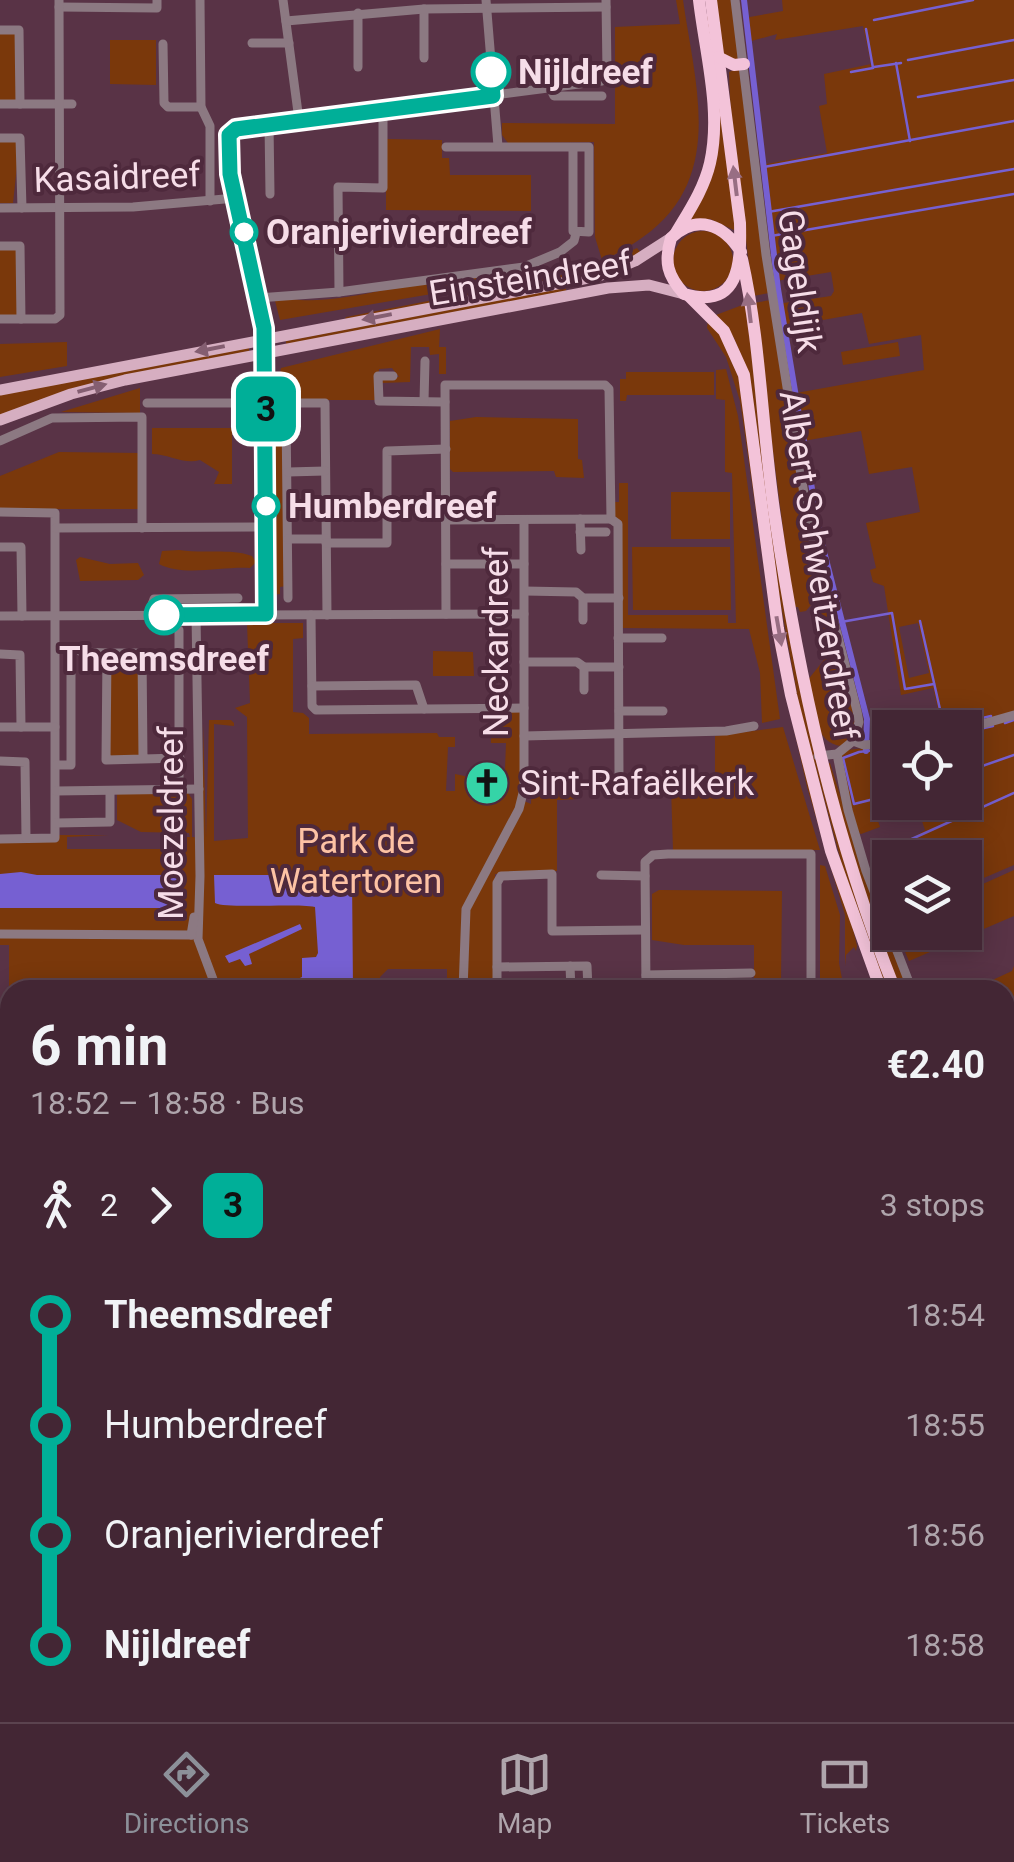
<!DOCTYPE html>
<meta charset="utf-8">
<style>
body{margin:0;font-family:Roboto,sans-serif;background:#4a2e3c;color:#f1f3f6;height:100vh;display:flex;flex-direction:column;font-size:38px;white-space:nowrap}
*{box-sizing:border-box;margin:0}
p{font-size:32px;color:#afa5ac}
.icon{flex:none;width:55px;height:55px;fill:none;stroke:currentColor;stroke-width:2;stroke-linecap:round;stroke-linejoin:round}
.map{position:relative;flex:1;overflow:hidden}
.details{position:absolute;left:0px;top:980px;width:1015px;height:742px;display:flex;flex-direction:column;background:#432634;border-radius:30px 30px 0 0;box-shadow:0 5px 25px #0003,0 0 0 2px #5b434f}
.details>*{flex:none}
.badge{padding:0 20px;border-radius:15px;font-size:35px;line-height:65px}
.fabs{position:absolute;left:872px;top:710px;display:grid;gap:20px}
.fabs a{display:grid;place-items:center;width:110px;height:110px;border-radius:0px;background:#432634;box-shadow:0 5px 25px #0003,0 0 0 2px #5b434f;font-size:50px}
.map>.badge{position:absolute;translate:-50% -50%;box-shadow:0 0 0 5px #fff}
.legs{display:flex;align-items:center;gap:15px;height:110px;padding:0 30px;font-size:32px}
.legs p{margin-inline-start:auto}
.summary{display:flex;align-items:center;justify-content:space-between;height:170px;padding:0 30px}
h1{font-size:55px;font-weight:700;line-height:75px}
ul{padding:0 30px;list-style:none}
li{display:flex;align-items:center;gap:35px;height:110px;font-size:38px}
li i{display:grid;place-items:center;width:15px;height:100%;margin:0 12px;background:currentColor}
li i::after{content:'';width:25px;height:25px;margin:-12px;border:8px solid;border-radius:50%;background:#432634}
li p{margin-inline-start:auto}
li:first-child i{background:linear-gradient(#0000 50%,currentColor 0)}
li:last-child i{background:linear-gradient(currentColor 50%,#0000 0)}
.tab-bar{display:flex;justify-content:space-around;align-items:center;height:140px;border-top:2px solid #5b434f;background:#432634;font-size:28px;color:#afa5ac}
.tab-bar a{display:grid;justify-items:center;gap:5px}
.tab-bar .active{color:#8c9099}
.map>svg:first-child{display:block}
.green{fill:#7a380b;fill-rule:evenodd}
.water{fill:#7660d2}
.lines{fill:none;stroke-linecap:round;stroke-linejoin:round}
.stream{stroke:#7660d2;stroke-width:2.5}
.canal{stroke:#7660d2;stroke-width:6}
.minor-tunnel{stroke:#714c5e;stroke-width:9;stroke-dasharray:9 4.5;stroke-linecap:butt}
.minor{stroke:#8c7982;stroke-width:9}
.major{stroke:#d6aec1;stroke-width:11}
.highway{stroke:#f3c3d9;stroke-width:12}
.rail{stroke:#b697a6;stroke-width:2.5;stroke-dasharray:15 8;stroke-linecap:butt}
.oneway{fill:#986e83}
.oneway2{fill:#845e71}
.line-1-casing{stroke:#fff;stroke-width:22}
.line-1{stroke:#00af98;stroke-width:15}
.stop-1-dot{fill:#fff;stroke:#00af98;stroke-width:5}
.labels{text-anchor:middle;stroke-width:8;stroke-linejoin:round;paint-order:stroke}
.stop-label{font-size:35px;font-weight:bold;fill:#f6dde8;stroke:#4e293c;text-anchor:start}
.street-label{font-size:35px;fill:#f6dde8;stroke:#4e293c}
.poi-label{font-size:35px;fill:#f6dde8;stroke:#4e293c;text-anchor:start}
.park-label{font-size:35px;fill:#fdc2a4;stroke:#4e293c}
</style>
<div class="map">
<svg width="1014" height="1722" viewBox="0 0 1014 1722">
<rect width="100%" height="100%" fill="#593346"/>
<g class="green">
<path d="M676 0H683C695 85 726 178 643 237 630 246 617 255 602 260L595 237 594 142 508 143 502 135V123L615 124V27L680 24Z"/>
<path d="M707 0 736 231 710 219 690 220 710 180Z"/>
<path d="M715 0H732L740 56 737 61 722 54Z"/>
<path d="M782 0H1014V712C991 721 966 727 942 727L933 688 901 695 884 586 873 582 870 570 876 568 866 523 920 512 912 467 869 474 861 431 803 441 804 446H801L796 422 798 420 802 433 796 393 924 370 921 335 869 344 862 313 784 327 786 353 777 304 831 296 834 291 831 272 776 281 761 165 827 153 819 106 827 104 824 74 871 64 863 26 775 40 777 34 748 42 744 18 783 11ZM918 623 929 673 909 678 899 627Z"/>
<path d="M19 30 20 104H0V31Z"/>
<path d="M110 40H156V85L110 84Z"/>
<path d="M739 68 769 293 753 296 731 120 729 72Z"/>
<path d="M0 138H20L13 203H0Z"/>
<path d="M386 139 442 140V158H449L450 175H531V211L386 210Z"/>
<circle cx="703" cy="261" r="30"/>
<path d="M20 246 21 319H0V247Z"/>
<path d="M637 248 641 253 610 268 344 321 346 317 566 274 600 265Z"/>
<path d="M495 276 530 277 280 320 273 293C311 313 389 286 433 281 453 278 474 278 495 276Z"/>
<path d="M566 287V291L286 345V341Z"/>
<path d="M770 300 822 590 855 719 854 733 842 746C813 744 813 704 807 681L827 656 818 596 806 611 800 612 798 607H793L754 303Z"/>
<path d="M745 304 790 635 892 990H887L844 872 800 710 776 578 750 378 734 338 716 315Z"/>
<path d="M708 320 719 333 742 385 766 564 857 946 856 951 854 947 846 955 845 966V915L807 787 776 649 740 401 726 357 707 328Z"/>
<path d="M440 329 439 347H446V374H439V354L430 355 429 347H411L410 382 382 383 383 378 399 377 392 368 379 369 376 400H281V424L285 425 286 586 280 587V594L271 595 273 535 277 517 276 496 271 485 272 414 281 368Z"/>
<path d="M67 342V366L0 377V344Z"/>
<path d="M898 342 900 356 843 365 841 352Z"/>
<path d="M249 345V351L93 383 0 416V393Z"/>
<path d="M726 369 738 416 780 719 762 723 760 673 749 629 622 628 619 521 614 515V502H619V483H628V615H728V623H736L732 473 725 472V400L716 399V370Z"/>
<path d="M626 372H714V395H627L626 401H620V379H626Z"/>
<path d="M140 388V413L61 412 28 422Z"/>
<path d="M476 417 578 419V459L582 460 584 478 556 477 554 471 453 472 450 469V421Z"/>
<path d="M152 428H232V484H214L219 472 200 460C184 465 169 454 152 454Z"/>
<path d="M59 452 140 453 139 509H0V476Z"/>
<rect x="671" y="492" width="59" height="47"/>
<path d="M632 547H730L731 610H633Z"/>
<path d="M179 550C203 554 230 548 252 556L256 562 250 568C224 566 183 577 159 564L162 551Z"/>
<path d="M80 557 110 564 138 563 144 575 138 580 80 581 76 560Z"/>
<path d="M247 623H303V638L293 639V712L303 713 309 718V734L437 733 439 737H455V747H448L446 791H455V774L469 777 471 774V792L480 793 481 796H504L506 743H491L490 711 521 710 522 800 531 804 532 776H537L538 791H578V799L557 800V871L495 874V990H468L467 970 460 980H447V969H388L380 977V990H10L9 1000V945H0V842L59 835H109L67 837V849H184L185 837H190L189 833 141 832 117 820V793H188L192 799V837L203 838V723L206 838 209 720H231L234 723V726L214 724V841L248 838 247 717 235 708 250 703Z"/>
<path d="M433 651 473 652 474 676H433Z"/>
<path d="M139 655V757H109V656Z"/>
<path d="M1014 717V865L965 886V858H890V883L881 884 875 866 879 859 925 830 921 818 953 806 952 803 965 802V731Z"/>
<path d="M783 727 820 850H673L671 787 715 786V736Z"/>
<path d="M890 745V802L927 803 878 821 880 827 861 834 857 832 839 762 841 754 848 750Z"/>
<path d="M830 763 873 900 908 990H900L865 898 827 764Z"/>
<path d="M820 865 825 866 840 915 839 963 843 984H822L820 980Z"/>
<path d="M1014 870V916L909 961 897 933 965 932V892Z"/>
<path d="M659 890 782 891 781 982H754V945H684L652 940V894Z"/>
<path d="M1014 966V1040L1010 1042 1005 1021 1013 1017 1005 1019V990H971L1012 971Z"/>
<path d="M1014 1068V1192L1005 1195V1072Z"/>
<path d="M1005 1386 1014 1409V1596L1005 1598Z"/>
<rect x="429" y="1713" width="183" height="9"/>
</g>
<g class="water">
<path d="M21 872 37 875H178L180 904 175 908H0V874Z"/>
<path d="M273 872 352 876 353 990H298V979L302 977V958L316 957 318 953 315 907C294 903 226 909 215 903L214 875H272Z"/>
<path d="M300 924 302 929 249 954 252 964 245 966 240 959 229 963 225 956Z"/>
</g>
<g class="lines">
<g class="stream">
<path d="M874 20 973 0"/>
<path d="M908 60 1014 40"/>
<path d="M896 63 910 141"/>
<path d="M874 67 901 63"/>
<path d="M851 72 873 68 866 29"/>
<path d="M918 97 1014 80"/>
<path d="M764 167 1014 121"/>
<path d="M768 212 1014 169"/>
<path d="M771 236 1014 194"/>
<path d="M920 621 944 727 991 716"/>
<path d="M841 622 892 613 905 689 934 684"/>
<path d="M1005 723 1014 720"/>
<path d="M975 730 993 726"/>
<path d="M890 748 859 752 843 758 854 804 890 795"/>
<path d="M965 772 1014 755"/>
<path d="M965 801 968 811"/>
<path d="M905 842 1014 793"/>
</g>
<g class="canal">
<path d="M744 0 778 289 799 415"/>
<path d="M800 418 820 536 867 719 866 751"/>
</g>
<path class="minor-tunnel" d="M0 1578 10 1574"/>
<g class="minor">
<path d="M200 0 201 107 210 126V201"/>
<path d="M283 0 299 120"/>
<path d="M486 0 498 146"/>
<path d="M735 0 766 255 804 494 813 540 857 711 859 722 853 741"/>
<path d="M59 7 157 8V0"/>
<path d="M424 9V58"/>
<path d="M358 13V67"/>
<path d="M286 21 424 9 606 7"/>
<path d="M0 30H19L20 104"/>
<path d="M252 43H289"/>
<path d="M163 44 164 103 168 107H201"/>
<path d="M550 88 554 96H602"/>
<path d="M0 104H72"/>
<path d="M269 124 270 194"/>
<path d="M0 138H20L22 208"/>
<path d="M446 147H589V232L573 231V147"/>
<path d="M0 208 133 207 236 198"/>
<path d="M0 246H20L21 319"/>
<path d="M339 292 338 187 383 188V110"/>
<path d="M258 298 339 292 524 267 560 252 574 241 576 233"/>
<path d="M0 319H55L60 315 59 0"/>
<path d="M393 376H378L379 401 445 402"/>
<path d="M424 401 425 361"/>
<path d="M147 403H325L327 615"/>
<path d="M286 411 288 598"/>
<path d="M0 441 52 418 142 417V528"/>
<path d="M288 472 325 471"/>
<path d="M0 512 55 513V838L0 839"/>
<path d="M580 519 581 550"/>
<path d="M445 520 611 519"/>
<path d="M56 528 266 527"/>
<path d="M580 532H606"/>
<path d="M288 539H326"/>
<path d="M326 543H387V451L446 449"/>
<path d="M0 547H21L22 616"/>
<path d="M446 564H524"/>
<path d="M525 591 576 592 583 598H619"/>
<path d="M583 598V620"/>
<path d="M196 614 200 876 198 939 217 990"/>
<path d="M266 614 264 328 230 174 229 135 236 129 602 81 607 72 606 0"/>
<path d="M446 614 445 385H605L609 389 611 519 618 524 619 777"/>
<path d="M148 615 154 599 238 598"/>
<path d="M311 615 312 706 316 710 524 708"/>
<path d="M0 616 524 614"/>
<path d="M618 638H662"/>
<path d="M81 652 107 653"/>
<path d="M0 654 20 655 21 727"/>
<path d="M524 662H577L584 667H619"/>
<path d="M312 686 416 685 424 709"/>
<path d="M584 690V667"/>
<path d="M619 711H663"/>
<path d="M0 727H55"/>
<path d="M965 729 1014 715"/>
<path d="M524 736 726 731 754 726"/>
<path d="M837 754 848 810 866 871 912 990"/>
<path d="M818 756 837 754 853 741 864 745 890 743"/>
<path d="M143 759 142 653H107L106 760 180 758"/>
<path d="M0 761 25 762 26 838"/>
<path d="M56 765H71V653"/>
<path d="M179 790V630"/>
<path d="M56 791 199 789"/>
<path d="M56 823 110 822V791"/>
<path d="M601 875 645 876"/>
<path d="M0 934 192 935"/>
<path d="M191 935 194 917"/>
<path d="M570 966 571 990"/>
<path d="M497 967 587 966 588 990"/>
<path d="M646 975 751 973"/>
<path d="M463 990 466 909 519 809 524 789V520"/>
<path d="M497 990V883L501 876 552 874V931L644 930"/>
<path d="M646 990 645 862 653 855 668 854H811V990"/>
<path d="M705 990 811 988"/>
<path d="M0 1021H10"/>
<path d="M0 1126H10"/>
<path d="M0 1195H10"/>
<path d="M1005 1221 1014 1241"/>
<path d="M0 1258H10"/>
<path d="M0 1339H10"/>
<path d="M0 1428H10"/>
<path d="M0 1457H10"/>
<path d="M0 1666 10 1671"/>
<path d="M1005 1692 1014 1695"/>
<path d="M67 1712 71 1722"/>
<path d="M75 1712 79 1722"/>
<path d="M247 1712 267 1722"/>
<path d="M663 1712 664 1722"/>
<path d="M762 1712V1722"/>
<path d="M860 1712V1722"/>
<path d="M0 1722 21 1712"/>
<path d="M147 1722 151 1712"/>
<path d="M972 1722V1712"/>
</g>
<g class="major">
<path d="M0 390 599 276 635 261 671 238"/>
<path d="M0 420 71 394 125 380 608 288 649 285 684 294"/>
</g>
<g class="highway">
<path d="M711 0 740 223C741 263 740 310 684 294 667 275 664 262 671 238 697 213 724 225 741 252"/>
<path d="M718 57 734 65 744 64"/>
<path d="M676 233C689 211 704 189 710 163 722 111 705 52 699 0"/>
<path d="M742 259C761 343 762 432 775 517 799 680 834 837 895 990"/>
<path d="M689 296 724 331 744 375 778 629 791 695 831 851 881 990"/>
<path d="M1005 1265 1014 1288"/>
<path d="M1005 1298 1014 1321"/>
</g>
<g class="rail">
<path d="M0 1554 10 1558"/>
<path d="M0 1576 10 1580"/>
<path d="M291 1712 311 1722"/>
<path d="M332 1712 353 1722"/>
</g>
</g>
<defs><path id="oneway-solid" d="M-6-.8H1V-3.2L6.5 0L1 3.2V.8H-6Z" transform="scale(2.5)"/></defs>
<g class="oneway">
<use href="#oneway-solid" transform="translate(735 181) rotate(-97)"/>
<use href="#oneway-solid" transform="translate(749 308) rotate(-97)"/>
<use href="#oneway-solid" transform="translate(779 631) rotate(80)"/>
</g>
<g class="oneway2">
<use href="#oneway-solid" transform="translate(377 317) rotate(169)"/>
<use href="#oneway-solid" transform="translate(210 349) rotate(169)"/>
<use href="#oneway-solid" transform="translate(92 388) rotate(-15)"/>
</g>
<g class="lines">
<defs>
<path id="line-1" d="M164 615 266 614 264 328 230 174 229 135 236 129 493 96 491 72"/>
</defs>
<use href="#line-1" class="line-1-casing"/>
<use href="#line-1" class="line-1"/>
</g>
<defs>
<symbol id="church-disc" viewBox="-11 -11 22 22"><circle r="9.5" fill="#35d4a7" stroke="#4e293c"/><path d="M-1.2-6h2.4v3.5h3.3v2.4h-3.3V6h-2.4V-.1h-3.3v-2.4h3.3Z" fill="#111"/></symbol>
</defs>
<g fill-rule="evenodd">
<use href="#church-disc" x="462" y="758" width="50" height="50"/>
</g>
<g class="stop-1-dot">
<circle cx="491" cy="72" r="18"/>
<circle cx="244" cy="232" r="12"/>
<circle cx="266" cy="506" r="12"/>
<circle cx="164" cy="615" r="18"/>
</g>
<g class="labels">
<g class="stop-label">
<text x="518" y="84">Nijldreef</text>
<text x="266" y="244">Oranjerivierdreef</text>
<text x="288" y="518">Humberdreef</text>
<text x="164" y="671" text-anchor="middle">Theemsdreef</text>
</g>
<g class="street-label">
<text transform="translate(117 177) rotate(-2)" y="12">Kasaidreef</text>
<text transform="translate(530 278) rotate(-9)" y="12">Einsteindreef</text>
<text transform="translate(800 281) rotate(82)" y="12">Gageldijk</text>
<text transform="translate(819 565) rotate(81)" y="12">Albert Schweitzerdreef</text>
<text transform="translate(496 642) rotate(-90)" y="12">Neckardreef</text>
<text transform="translate(171 823) rotate(-90)" y="12">Moezeldreef</text>
</g>
<g class="poi-label">
<text x="520" y="795">Sint-Rafaëlkerk</text>
</g>
<g class="park-label">
<text x="356" y="853">Park de<tspan x="356" dy="40">Watertoren</tspan></text>
</g>
</g>
</svg>
<div class="fabs">
<a><svg class="icon" aria-label="locate" viewBox="0 0 24 24"><circle cx="12" cy="12" r="6"/><path d="M12 2v4M12 18v4M2 12h4M18 12h4"/></svg></a>
<a><svg class="icon" aria-label="layers" viewBox="0 0 24 24"><path d="M12 4l9 5-9 5-9-5zM3 14l9 5 9-5"/></svg></a>
</div>
<b class="badge" style="left:266px;top:409px;background:#00af98;color:#111">3</b>
<section class="details">
<div class="summary"><div><h1>6 min</h1><p>18:52 – 18:58 · Bus</p></div><b>€2.40</b></div>
<div class="legs"><svg class="icon" aria-label="walk" viewBox="0 0 24 24"><circle cx="13" cy="4" r="2"/><path d="M13 8l-2 6 4 7M11 14l-3 7M7 12l3-4h3l4 4"/></svg>2<svg class="icon" aria-label="forward" viewBox="0 0 24 24"><path d="M9 5l7 7-7 7"/></svg><b class="badge" style="background:#00af98;color:#111">3</b><p>3 stops</p></div>
<ul>
<li><i style="color:#00af98"></i><b>Theemsdreef</b><p>18:54</p></li>
<li><i style="color:#00af98"></i><span>Humberdreef</span><p>18:55</p></li>
<li><i style="color:#00af98"></i><span>Oranjerivierdreef</span><p>18:56</p></li>
<li><i style="color:#00af98"></i><b>Nijldreef</b><p>18:58</p></li>
</ul>
</section>
</div>
<nav class="tab-bar">
<a class="active"><svg class="icon" aria-label="directions" viewBox="0 0 24 24"><path d="M12 3l9 9-9 9-9-9zM9 14v-3h6M13 9l2 2-2 2"/></svg>Directions</a>
<a><svg class="icon" aria-label="map" viewBox="0 0 24 24"><path d="M3 6l6-2 6 2 6-2v14l-6 2-6-2-6 2zM9 4v14M15 6v14"/></svg>Map</a>
<a><svg class="icon" aria-label="tickets" viewBox="0 0 24 24"><path d="M3 7h18v10H3zM15 7v10"/></svg>Tickets</a>
</nav>
